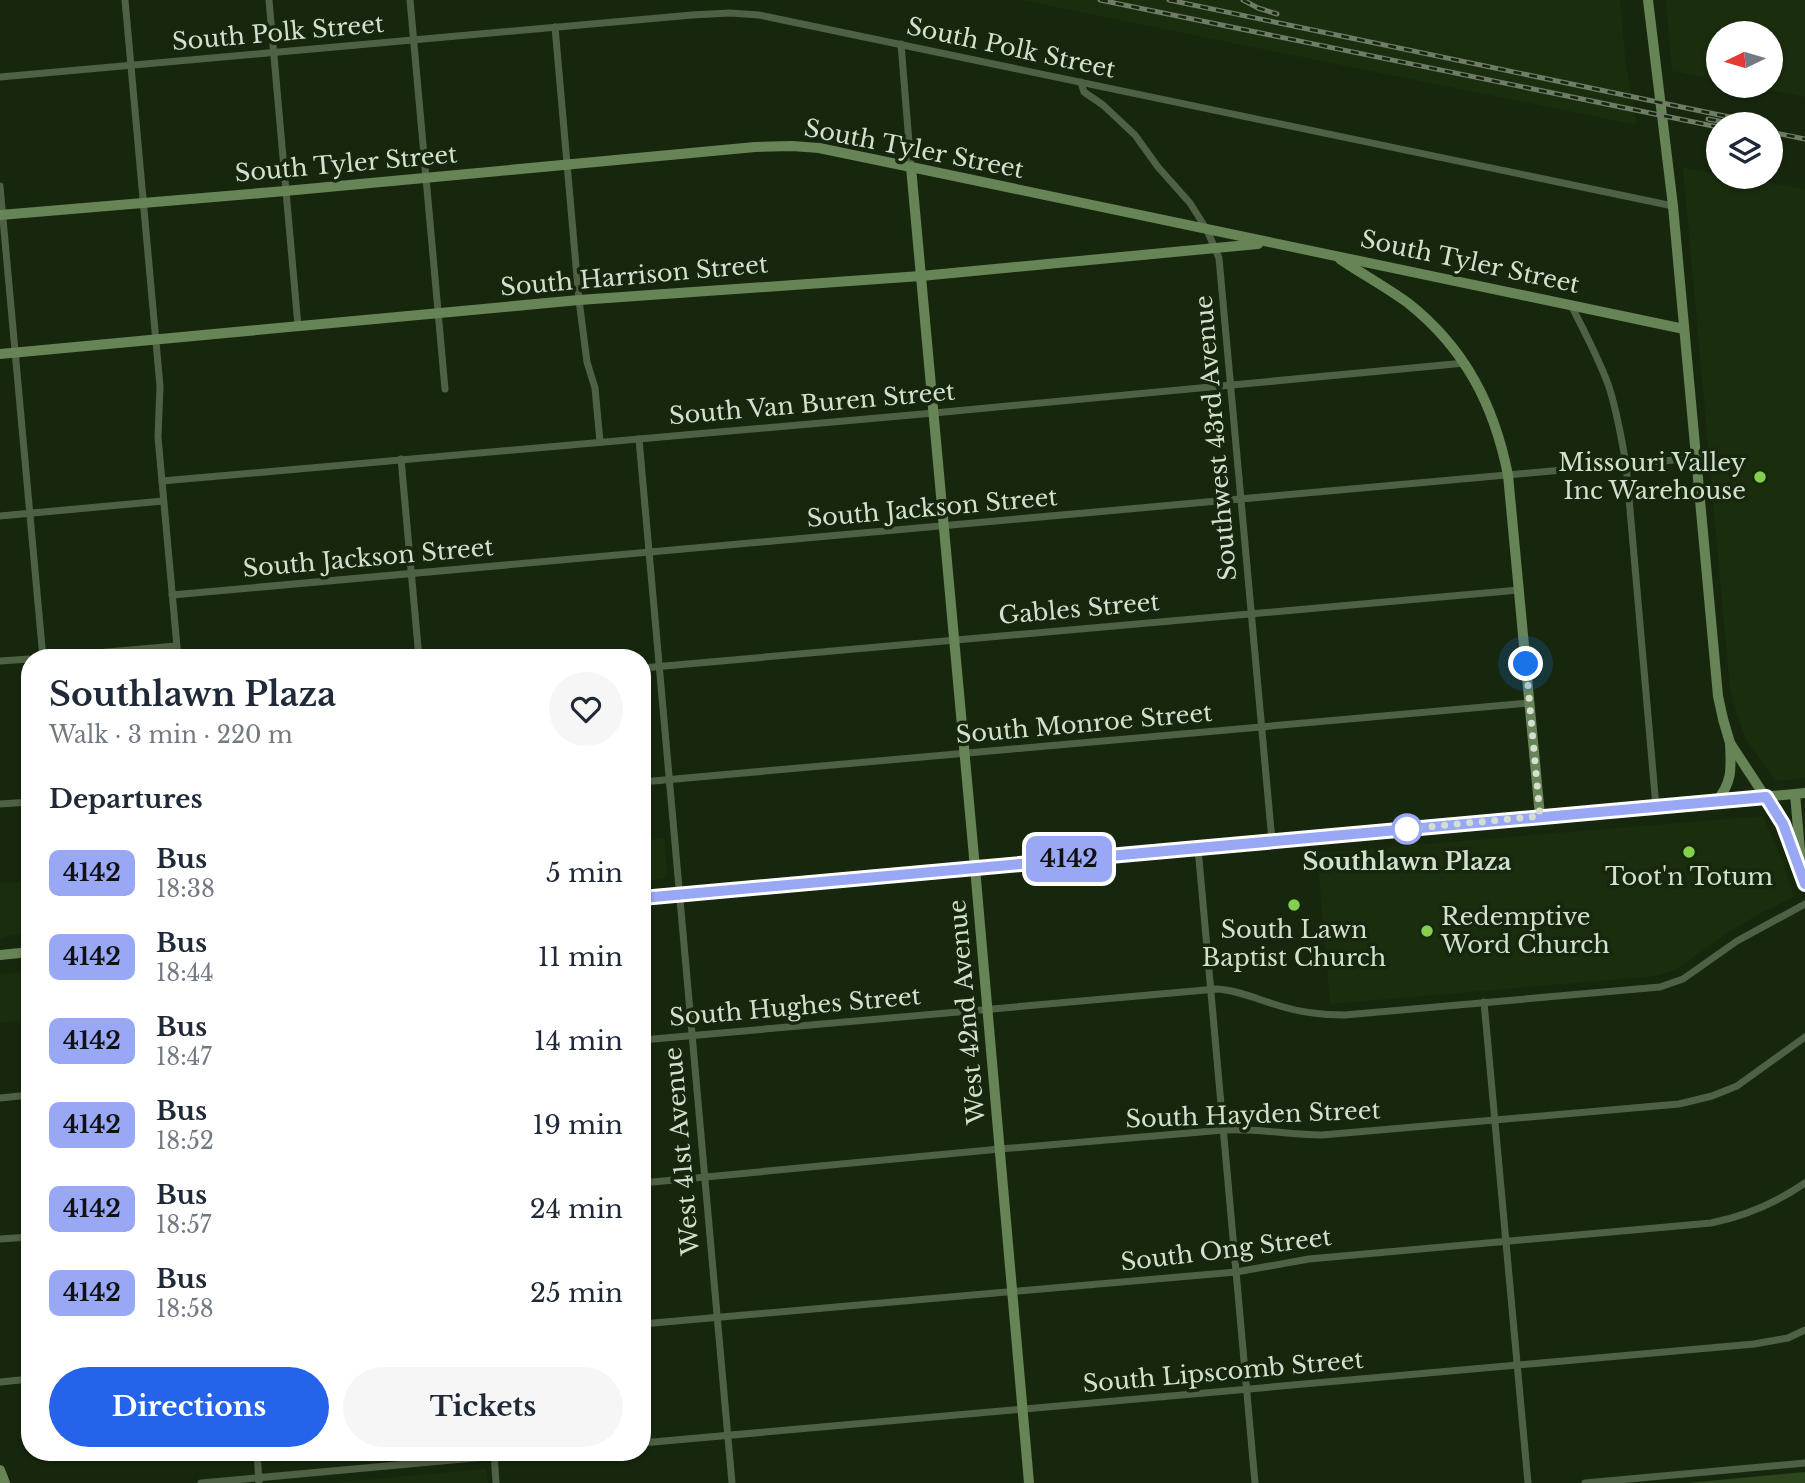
<!DOCTYPE html>
<meta charset="utf-8">
<style>
body{margin:0;font-family:"Libre Baskerville",serif;background:#f6f6f7;color:#1f2937;height:100vh;display:flex;flex-direction:column;font-size:26px;white-space:nowrap}
*{box-sizing:border-box;margin:0}
p{font-size:23px;color:#747a83}
.icon{flex:none;width:38px;height:38px;fill:none;stroke:currentColor;stroke-width:2;stroke-linecap:round;stroke-linejoin:round}
.map{position:relative;flex:1;overflow:hidden}
.side{position:absolute;left:21px;top:649px;width:630px;height:812px;display:flex;flex-direction:column;background:#fff;border-radius:28px;box-shadow:0 2px 5px #0004}
.side>*{flex:none}
.badge{padding:0 14px;border-radius:10px;font-size:24px;line-height:46px}
.needle{width:46px;rotate:265deg}
.controls{position:absolute;left:1706px;top:21px;display:grid;gap:14px}
.controls a{display:grid;place-items:center;width:77px;height:77px;border-radius:50%;background:#fff;box-shadow:0 2px 5px #0004;font-size:35px}
.you{position:absolute;width:35px;height:35px;margin:-18px;border:5px solid #fff;border-radius:50%;background:#1a73e8;box-shadow:0 0 0 10px #1a73e833}
.map>.badge{position:absolute;translate:-50% -50%;box-shadow:0 0 0 4px #fff}
h2{padding:0 28px;font-size:26px;line-height:63px}
.round{display:grid;place-items:center;flex:none;width:74px;height:74px;border-radius:37px;background:#f6f6f7}
.headline{display:flex;align-items:center;justify-content:space-between;height:119px;padding:0 28px}
h1{font-size:33px;font-weight:700;line-height:52px}
.action{display:flex;gap:14px;margin-top:auto;padding:14px 28px}
.action a{flex:1;height:80px;border-radius:42px;background:#2563eb;color:#fff;font-size:28px;font-weight:700;line-height:80px;text-align:center}
.action a+a{background:#f6f6f7;color:#1f2937}
ul{padding:0;list-style:none}
li{display:flex;align-items:center;gap:21px;height:84px;padding:0 28px}
li div{flex:1}
li b{display:block;font-size:26px}
li em{font-style:normal}
li .badge{min-width:77px;font-weight:700;text-align:center}
.map>svg:first-child{display:block}
.built{fill:#1a2d0d}
.green{fill:#2d461d}
.lines{fill:none;stroke-linecap:round;stroke-linejoin:round}
.street{stroke:#4f6144;stroke-width:7}
.secondary{stroke:#678456;stroke-width:10}
.rail-casing{stroke:#6f7c68;stroke-width:5}
.rail{stroke:#17270e;stroke-width:2.5;stroke-dasharray:8;stroke-linecap:butt}
.line-casing{stroke:#fff;stroke-width:16}
.line{stroke:#99a8f5;stroke-width:10}
.walk{stroke:#d5dfd0;stroke-width:7;stroke-dasharray:0 12.6}
.poi-dot{fill:#84d04e;stroke:#17270e;stroke-width:2.5}
.stop-dot{fill:#fff;stroke:#99a8f5;stroke-width:3.5}
.labels{text-anchor:middle;stroke-width:7;stroke-linejoin:round;paint-order:stroke}
.street-label{font-size:24px;fill:#d5dfd0;stroke:#17270e}
.poi-label{font-size:24px;fill:#d5dfd0;stroke:#17270e}
.stop-label{font-size:24px;font-weight:bold;fill:#d5dfd0;stroke:#17270e}
</style>
<div class="map">
<svg width="1805" height="1483" viewBox="0 0 1805 1483">
<rect width="100%" height="100%" fill="#17270e"/>
<g class="built">
<path d="M1021 0H1620L1626 65 1637 125Z"/>
<path d="M1666 0H1805V97L1749 86H1771V33H1718V80L1672 71Z"/>
<path d="M1683 168 1718 174V177H1735L1805 189V778L1776 781 1746 740 1736 711 1730 689Z"/>
<path d="M1763 816 1782 860 1794 897 1759 914 1729 932 1675 970 1656 976 1330 1004 1317 853Z"/>
<path d="M664 838 667 872 664 879 642 881V840Z"/>
<path d="M30 881V935H11L0 939V883Z"/>
<path d="M30 971V1020L0 1023V974Z"/>
<path d="M486 1469 488 1483H331L440 1473Z"/>
</g>
<path class="green" d="M1805 1472V1483H1687Z"/>
<g class="lines">
<g class="street">
<path d="M125 0 160 386 158 437 178 658"/>
<path d="M269 0 298 326"/>
<path d="M410 0 445 389"/>
<path d="M555 27 579 300 587 362 595 388 600 442"/>
<path d="M901 44 911 167"/>
<path d="M0 77 692 15 730 13 759 15 1673 206"/>
<path d="M1081 82 1084 92 1103 105 1135 135 1158 167 1190 203 1207 230 1219 258 1272 841"/>
<path d="M0 186 43 658"/>
<path d="M1571 305C1584 331 1598 357 1608 384 1617 410 1621 437 1626 464L1656 807"/>
<path d="M639 439 732 1483"/>
<path d="M401 459 419 658"/>
<path d="M162 481 934 413 1465 363"/>
<path d="M0 516 163 501"/>
<path d="M172 595 1696 458"/>
<path d="M38 658 176 646"/>
<path d="M0 661 30 659"/>
<path d="M642 668 1519 590"/>
<path d="M642 782 1529 703"/>
<path d="M0 804 30 802"/>
<path d="M1198 848 1255 1483"/>
<path d="M1484 1002 1528 1483"/>
<path d="M642 1040 1217 989C1238 990 1259 1000 1280 1006 1302 1013 1323 1015 1345 1015L1660 987 1683 979 1737 941 1805 904"/>
<path d="M0 1098 30 1095"/>
<path d="M642 1183 1000 1149 1224 1130C1257 1128 1289 1135 1322 1135L1679 1104 1712 1096 1737 1086 1805 1037"/>
<path d="M0 1239 30 1237"/>
<path d="M642 1324 1236 1272 1309 1259 1711 1223C1746 1216 1776 1203 1805 1183"/>
<path d="M0 1382 30 1379"/>
<path d="M642 1443 1754 1344 1788 1338 1805 1330"/>
<path d="M257 1452 259 1483"/>
<path d="M494 1453 496 1483"/>
<path d="M201 1483 539 1452"/>
<path d="M1585 1483 1805 1463"/>
</g>
<g class="secondary">
<path d="M1648 0 1673 206 1718 696 1723 719 1730 743 1783 824 1805 884"/>
<path d="M911 167 975 868 1029 1483"/>
<path d="M0 215 285 191 755 147 792 146 819 148 911 167 1684 329"/>
<path d="M1340 259C1362 274 1386 287 1408 303 1465 348 1494 405 1508 475L1540 816"/>
<path d="M0 354 579 300 921 276 1258 244"/>
<path d="M1795 794 1801 862"/>
<path d="M1716 802C1733 782 1731 768 1730 743"/>
<path d="M642 898 1805 793"/>
<path d="M0 955 30 952"/>
<path d="M0 1470 5 1483"/>
</g>
<defs>
<g id="rail">
<path d="M1100 0 1718 127"/>
<path d="M1169 0 1763 124"/>
<path d="M1243 0 1258 8 1277 14"/>
<path d="M1708 119 1734 124"/>
<path d="M1771 132 1805 139"/>
</g>
</defs>
<use href="#rail" class="rail-casing"/>
<use href="#rail" class="rail"/>
</g>
<g class="lines">
<defs>
<path id="line" d="M642 898 1766 797 1783 824 1805 884"/>
</defs>
<use href="#line" class="line-casing"/>
<use href="#line" class="line"/>
<path class="walk" d="M1407 829 1540 816 1526 664"/>
</g>
<g class="poi-dot">
<circle cx="1760" cy="477" r="7"/>
<circle cx="1689" cy="852" r="7"/>
<circle cx="1294" cy="905" r="7"/>
<circle cx="1427" cy="931" r="7"/>
</g>
<circle class="stop-dot" cx="1407" cy="829" r="14"/>
<g class="labels">
<g class="street-label">
<text transform="translate(278 33) rotate(-5)" y="8">South Polk Street</text>
<text transform="translate(1011 48) rotate(12)" y="8">South Polk Street</text>
<text transform="translate(914 149) rotate(11)" y="8">South Tyler Street</text>
<text transform="translate(346 164) rotate(-5)" y="8">South Tyler Street</text>
<text transform="translate(1470 262) rotate(12)" y="8">South Tyler Street</text>
<text transform="translate(634 276) rotate(-5)" y="8">South Harrison Street</text>
<text transform="translate(812 404) rotate(-5)" y="8">South Van Buren Street</text>
<text transform="translate(1216 438) rotate(-95)" y="8">Southwest 43rd Avenue</text>
<text transform="translate(932 508) rotate(-5)" y="8">South Jackson Street</text>
<text transform="translate(368 558) rotate(-5)" y="8">South Jackson Street</text>
<text transform="translate(1079 609) rotate(-5)" y="8">Gables Street</text>
<text transform="translate(1084 724) rotate(-5)" y="8">South Monroe Street</text>
<text transform="translate(795 1007) rotate(-5)" y="8">South Hughes Street</text>
<text transform="translate(967 1012) rotate(-95)" y="8">West 42nd Avenue</text>
<text transform="translate(1253 1115) rotate(-2)" y="8">South Hayden Street</text>
<text transform="translate(682 1151) rotate(-95)" y="8">West 41st Avenue</text>
<text transform="translate(1226 1250) rotate(-7)" y="8">South Ong Street</text>
<text transform="translate(1223 1372) rotate(-5)" y="8">South Lipscomb Street</text>
</g>
<g class="poi-label">
<text x="1746" y="471" text-anchor="end">Missouri Valley<tspan x="1746" dy="28">Inc Warehouse</tspan></text>
<text x="1689" y="885">Toot'n Totum</text>
<text x="1441" y="925" text-anchor="start">Redemptive<tspan x="1441" dy="28">Word Church</tspan></text>
<text x="1294" y="938">South Lawn<tspan x="1294" dy="28">Baptist Church</tspan></text>
</g>
<g class="stop-label">
<text x="1407" y="870">Southlawn Plaza</text>
</g>
</g>
</svg>
<div class="controls">
<a><svg class="needle" viewBox="-14 -14 28 28"><path d="M0-13l5 13h-10z" fill="#e53935"/><path d="M0 13l5-13h-10z" fill="#747a83"/></svg></a>
<a><svg class="icon" aria-label="layers" viewBox="0 0 24 24"><path d="M12 4l9 5-9 5-9-5zM3 14l9 5 9-5"/></svg></a>
</div>
<div class="you" style="left:1526px;top:664px"></div>
<b class="badge" style="left:1069px;top:859px;background:#99a8f5;color:#111">4142</b>
<section class="side">
<div class="headline"><div><h1>Southlawn Plaza</h1><p>Walk · 3 min · 220 m</p></div><a class="round"><svg class="icon" aria-label="heart" viewBox="0 0 24 24"><path d="M12 20l-8-8c-3-5 5-10 8-4 3-6 11-1 8 4z"/></svg></a></div>
<h2>Departures</h2>
<ul>
<li><span class="badge" style="background:#99a8f5;color:#111">4142</span><div><b>Bus</b><p>18:38</p></div><em>5 min</em></li>
<li><span class="badge" style="background:#99a8f5;color:#111">4142</span><div><b>Bus</b><p>18:44</p></div><em>11 min</em></li>
<li><span class="badge" style="background:#99a8f5;color:#111">4142</span><div><b>Bus</b><p>18:47</p></div><em>14 min</em></li>
<li><span class="badge" style="background:#99a8f5;color:#111">4142</span><div><b>Bus</b><p>18:52</p></div><em>19 min</em></li>
<li><span class="badge" style="background:#99a8f5;color:#111">4142</span><div><b>Bus</b><p>18:57</p></div><em>24 min</em></li>
<li><span class="badge" style="background:#99a8f5;color:#111">4142</span><div><b>Bus</b><p>18:58</p></div><em>25 min</em></li>
</ul>
<div class="action"><a>Directions</a><a>Tickets</a></div>
</section>
</div>
